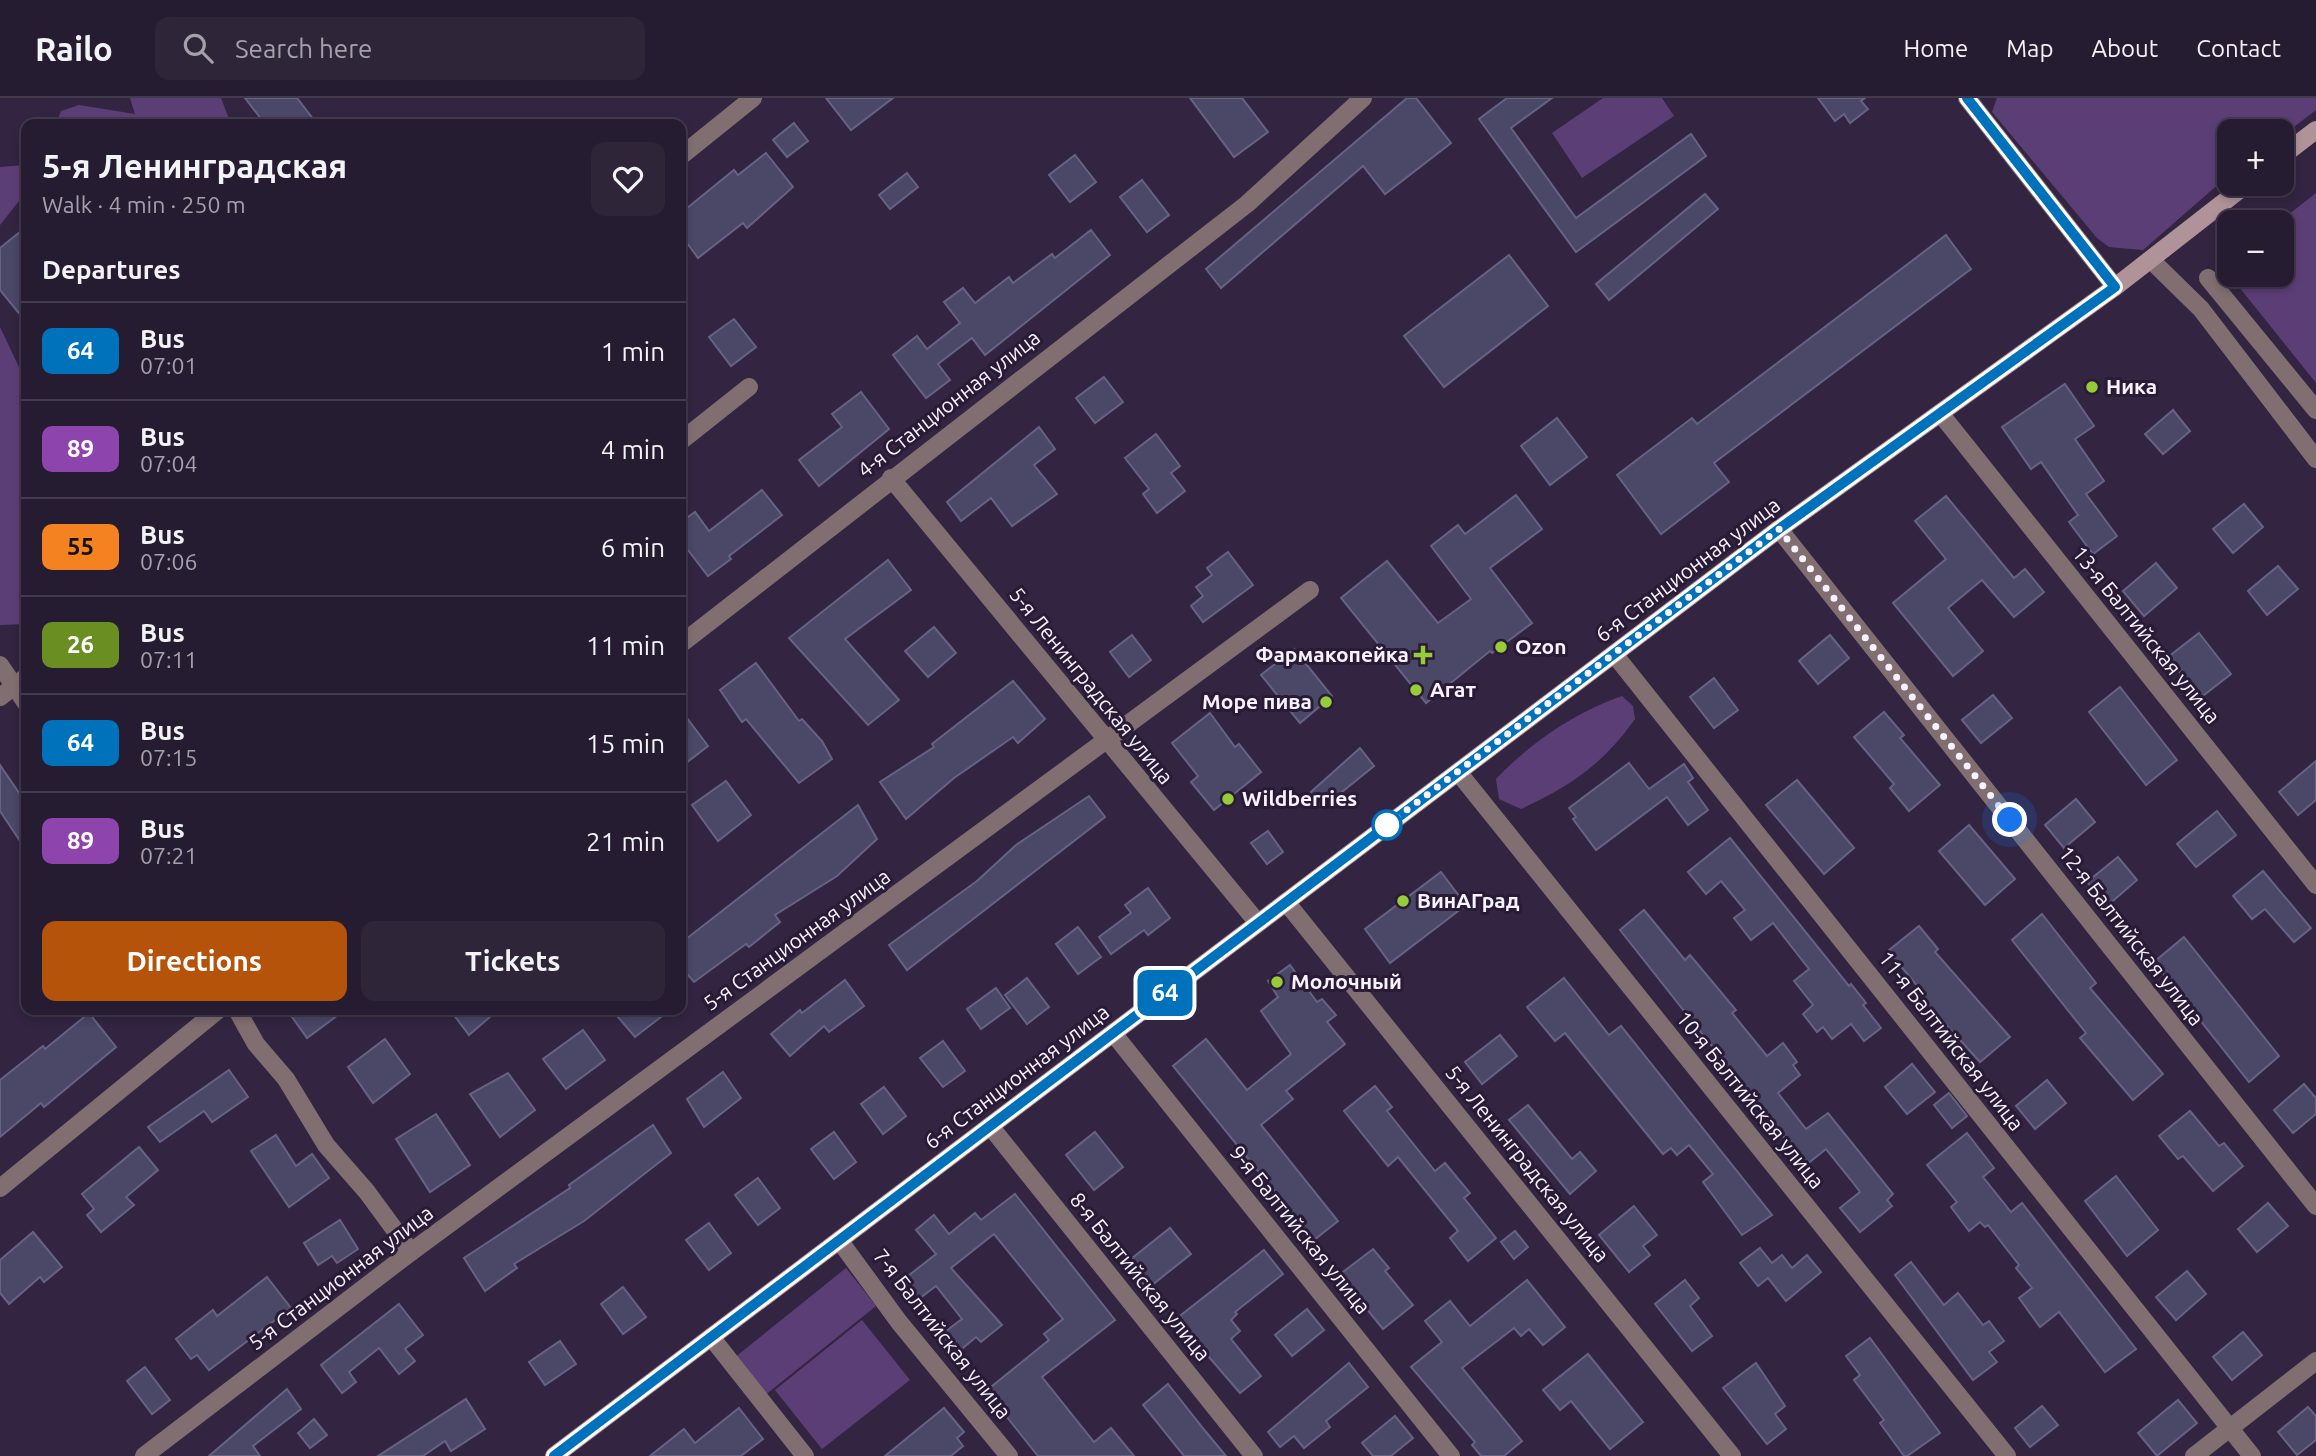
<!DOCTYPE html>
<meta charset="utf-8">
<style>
body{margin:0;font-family:Ubuntu,sans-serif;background:#2e2539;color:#f1f3f6;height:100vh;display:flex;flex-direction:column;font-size:26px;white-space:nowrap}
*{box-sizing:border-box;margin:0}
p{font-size:23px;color:#a4a1ab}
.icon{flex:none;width:38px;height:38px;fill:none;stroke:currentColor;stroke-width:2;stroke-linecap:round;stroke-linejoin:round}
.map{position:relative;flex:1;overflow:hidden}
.side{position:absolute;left:21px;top:21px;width:665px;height:896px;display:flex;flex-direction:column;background:#261c31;border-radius:14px;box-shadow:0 4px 10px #0003,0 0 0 2px #423a4d}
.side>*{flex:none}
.badge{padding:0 14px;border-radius:10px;font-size:24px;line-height:46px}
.buttons{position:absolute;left:2217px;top:21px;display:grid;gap:14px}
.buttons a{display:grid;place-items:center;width:77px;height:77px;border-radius:14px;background:#261c31;box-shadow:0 4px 10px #0003,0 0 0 2px #423a4d;font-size:35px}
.you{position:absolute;width:35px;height:35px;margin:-18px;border:5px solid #fff;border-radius:50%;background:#1a73e8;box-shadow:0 0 0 10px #1a73e833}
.map>.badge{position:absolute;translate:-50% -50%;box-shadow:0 0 0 4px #fff}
h2{padding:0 21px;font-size:26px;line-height:63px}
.round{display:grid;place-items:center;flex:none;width:74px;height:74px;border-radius:14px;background:#2e2539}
.summary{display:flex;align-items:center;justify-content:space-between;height:119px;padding:0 21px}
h1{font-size:33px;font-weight:700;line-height:52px}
.primary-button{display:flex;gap:14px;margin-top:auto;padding:14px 21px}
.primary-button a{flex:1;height:80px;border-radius:14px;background:#b45309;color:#fff;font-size:28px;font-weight:700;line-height:80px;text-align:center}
.primary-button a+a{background:#2e2539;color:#f1f3f6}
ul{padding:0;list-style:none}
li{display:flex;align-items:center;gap:21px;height:98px;padding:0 21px;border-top:2px solid #423a4d}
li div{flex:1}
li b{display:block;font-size:26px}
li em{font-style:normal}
li .badge{min-width:77px;font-weight:700;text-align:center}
header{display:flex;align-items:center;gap:42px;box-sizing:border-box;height:98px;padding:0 35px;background:#261c31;border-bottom:2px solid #423a4d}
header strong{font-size:33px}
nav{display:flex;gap:38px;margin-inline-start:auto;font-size:24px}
.search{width:490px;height:63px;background:#2e2539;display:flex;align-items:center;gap:18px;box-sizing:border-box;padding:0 24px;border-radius:14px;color:#a4a1ab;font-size:26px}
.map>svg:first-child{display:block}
.green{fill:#5c3e77}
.building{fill:#4a4767;stroke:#656384;stroke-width:2}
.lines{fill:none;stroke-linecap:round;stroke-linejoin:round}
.minor{stroke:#816e71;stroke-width:18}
.tertiary{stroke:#816e71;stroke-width:18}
.secondary{stroke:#b09398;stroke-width:18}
.line-casing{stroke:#fff;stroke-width:16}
.line{stroke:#0072bc;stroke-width:10}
.walk{stroke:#f7f2fd;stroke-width:7;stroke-dasharray:0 12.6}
.poi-dot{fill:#97cc38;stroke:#291b36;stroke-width:2.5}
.stop-dot{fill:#fff;stroke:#0072bc;stroke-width:3.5}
.labels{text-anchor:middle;stroke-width:6;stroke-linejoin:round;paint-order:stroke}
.poi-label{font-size:21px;font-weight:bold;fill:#f7f2fd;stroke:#291b36;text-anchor:start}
.street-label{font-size:21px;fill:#f7f2fd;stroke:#291b36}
</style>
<header>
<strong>Railo</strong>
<div class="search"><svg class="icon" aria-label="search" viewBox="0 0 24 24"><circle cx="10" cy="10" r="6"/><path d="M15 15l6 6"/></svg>Search here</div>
<nav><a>Home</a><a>Map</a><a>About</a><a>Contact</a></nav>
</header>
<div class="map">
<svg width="2316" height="1358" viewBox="0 0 2316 1358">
<rect width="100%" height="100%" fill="#332541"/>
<g class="green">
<path d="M130 0H221L231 26H56L61 13 79 7 135 16Z"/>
<path d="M1603 0H1662L1674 18 1582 80 1552 35Z"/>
<path d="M1997 0H2316V12L2282 38V33H2230L2229 77 2143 152 2109 149 2097 140 1992 14Z"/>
<path d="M26 67V94L0 127V69Z"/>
<path d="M2316 95V285L2223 169 2229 163 2230 177H2282V124H2279Z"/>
<path d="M0 229 26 284V526L0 527Z"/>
<path d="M1622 598 1633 608 1635 621C1602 667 1572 687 1521 711L1499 701 1496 681C1531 644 1574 615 1622 598Z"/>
<path d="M846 1170 876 1208 764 1298 734 1260Z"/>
<path d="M862 1222 910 1282 822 1351 775 1292Z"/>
</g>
<g class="building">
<path d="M245 0H297L317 26H265Z"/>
<path d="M826 0H893L851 32Z"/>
<path d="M1190 0H1242L1268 34 1234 59Z"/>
<path d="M1407 0H1416L1451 45 1385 96 1363 68 1221 190 1206 171Z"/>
<path d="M1507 0H1552L1511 30 1576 120 1691 36 1706 58 1576 154 1479 21Z"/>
<path d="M1818 0H1865L1861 3 1868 11 1850 25 1844 16 1835 23Z"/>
<path d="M794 25 808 43 787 59 773 42Z"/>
<path d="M766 55 793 89 747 130 743 125 698 160 681 137V115L734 72 738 77Z"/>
<path d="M1075 57 1096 84 1070 104 1049 77Z"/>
<path d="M907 75 918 89 890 111 879 97Z"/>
<path d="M1142 82 1169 117 1147 134 1120 99Z"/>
<path d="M1705 96 1718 111 1609 202 1596 186Z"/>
<path d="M26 129V224L0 192V150Z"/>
<path d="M1091 132 1110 157 985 257 972 240 938 266 950 282 926 300 893 257 917 238 927 251 960 225 944 204 963 190 975 205 1009 179 1013 185 1052 156 1055 160Z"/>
<path d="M1946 137 1971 171 1714 365 1729 384 1661 436 1617 377 1692 320 1697 326Z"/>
<path d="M1509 157 1548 208 1444 289 1404 238Z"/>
<path d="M734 221 756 249 731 268 709 239Z"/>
<path d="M1104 279 1123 304 1095 325 1076 300Z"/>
<path d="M2065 286 2094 328 2075 341 2104 383 2086 396 2117 438 2093 456 2069 424 2078 417 2041 364 2031 371 2002 329Z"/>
<path d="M861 294 889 331 819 388 799 362 842 329 832 316Z"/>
<path d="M2173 312 2190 333 2163 356 2145 336Z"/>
<path d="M1557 320 1587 359 1550 387 1521 348Z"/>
<path d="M1039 329 1055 351 1034 367 1057 396 1012 428 991 400 961 423 947 404Z"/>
<path d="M1156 336 1180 368 1171 375 1185 393 1157 415 1143 396 1149 391 1125 360Z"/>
<path d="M762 392 782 417 729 458 731 461 708 478 681 443V424L695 414 709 433Z"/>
<path d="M1516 397 1542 431 1490 470 1532 525 1492 555 1490 553 1426 605 1341 500 1387 463 1438 525 1471 501 1431 448 1458 427 1465 436Z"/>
<path d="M1946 398 2014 480 2025 471 2044 494 2014 519 1982 482 1948 510 1983 553 1953 578 1893 505 1946 461 1915 423Z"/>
<path d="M2244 406 2263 429 2233 455 2213 431Z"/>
<path d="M1228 454 1253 487 1203 524 1191 508 1203 498 1196 489 1212 477 1207 470Z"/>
<path d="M888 462 911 492 845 541 899 602 868 627 789 540Z"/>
<path d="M2156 465 2177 490 2144 518 2123 493Z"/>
<path d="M2278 468 2298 491 2267 517 2248 493Z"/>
<path d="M934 529 956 555 928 579 905 553Z"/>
<path d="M2199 535 2231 576 2200 600 2168 559Z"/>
<path d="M1132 537 1151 562 1129 579 1110 554Z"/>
<path d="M1830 537 1849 560 1818 586 1799 563Z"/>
<path d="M1294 551 1332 598 1300 625 1261 577Z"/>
<path d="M756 565 799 623 802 621 822 643 832 661 799 685 746 621 742 624 720 592Z"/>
<path d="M1714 580 1738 612 1714 630 1690 599Z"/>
<path d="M1013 583 1045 621 1018 645 1013 639 954 680 906 721 880 684 934 649 932 646Z"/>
<path d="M2120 589 2177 662 2146 687 2089 614Z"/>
<path d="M1993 597 2012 620 1981 645 1962 622Z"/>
<path d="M681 612 708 648 681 669Z"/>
<path d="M1884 614 1904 637 1900 640 1940 687 1909 713 1890 690 1894 686 1854 639Z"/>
<path d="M1210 615 1235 649 1239 646 1261 674 1214 712 1191 684 1198 678 1172 645Z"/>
<path d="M1360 650 1374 668 1322 710 1311 694Z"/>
<path d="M2316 663V702L2298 717 2279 694Z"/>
<path d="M1629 665 1649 691 1684 666 1693 680 1688 684 1708 712 1688 727 1667 699 1596 752 1573 721 1576 719 1569 710Z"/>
<path d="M0 667 26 705V752L0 713Z"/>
<path d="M1797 682 1854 750 1824 776 1766 707Z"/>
<path d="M726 683 751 717 718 743 692 707Z"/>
<path d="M1089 698 1105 719 907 872 889 847 977 783 1016 747Z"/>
<path d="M2076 701 2095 724 2064 750 2045 727Z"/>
<path d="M858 707 877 741 837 778 775 817 780 824 749 849 746 846 694 884 681 869V845Z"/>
<path d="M2217 713 2236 737 2196 769 2177 746Z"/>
<path d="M1969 727 2015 781 1985 807 1939 753Z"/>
<path d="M1268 733 1283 754 1267 766 1251 745Z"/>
<path d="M1730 740 1849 888 1851 886 1866 905 1863 907 1881 930 1864 943 1851 926 1832 941 1823 929 1817 934 1803 916 1813 907 1794 883 1809 871 1773 825 1751 842 1734 820 1745 812 1721 783 1706 796 1688 774Z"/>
<path d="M2118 759 2137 782 2107 808 2087 784Z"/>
<path d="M2263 773 2311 830 2294 844 2265 811 2252 821 2233 798Z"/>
<path d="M1441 774 1466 807 1390 865 1365 831Z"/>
<path d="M1148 790 1170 820 1148 837 1144 832 1111 856 1099 839 1131 815 1125 807Z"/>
<path d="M1644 812 1685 862 1690 857 1736 912 1732 915 1767 958 1783 945 1797 964 1793 967 1800 977 1778 995 1806 1031 1828 1015 1893 1096 1887 1102 1892 1108 1860 1134 1840 1110 1860 1094 1851 1082 1826 1051 1806 1067 1620 832Z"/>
<path d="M2042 816 2096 885 2090 890 2163 976 2133 1002 2080 940 2086 935 2012 842Z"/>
<path d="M1919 828 1938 851 1935 854 2010 939 1980 964 1920 898 1924 896 1888 853Z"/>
<path d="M1078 829 1101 859 1078 876 1056 846Z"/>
<path d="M2184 839 2279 958 2249 984 2154 864Z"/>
<path d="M1290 867 1317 904 1322 901 1336 917 1327 924 1345 946 1286 993 1293 1001 1261 1027 1338 1123 1314 1142 1173 968 1206 941 1247 992 1291 956 1261 913 1278 899 1268 883Z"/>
<path d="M1027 880 1049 909 1027 926 1005 897Z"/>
<path d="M1564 880 1609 937 1621 928 1772 1117 1742 1137 1703 1084 1713 1076 1689 1047 1677 1057 1671 1050 1663 1056 1565 935 1555 943 1527 909Z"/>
<path d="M845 882 864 908 829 934 824 928 790 958 771 936 800 912 802 915Z"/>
<path d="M996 890 1010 910 981 931 967 911Z"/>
<path d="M287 912H345L307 940Z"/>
<path d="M450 912H498L469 937Z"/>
<path d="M612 912H670L635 939Z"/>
<path d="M89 915 116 949 44 1009 41 1005 0 1039V982L43 948 45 951Z"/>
<path d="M583 932 605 962 566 991 543 961Z"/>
<path d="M1500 937 1517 958 1482 986 1465 964Z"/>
<path d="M385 941 410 976 373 1005 348 969Z"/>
<path d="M943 943 965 973 943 989 920 960Z"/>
<path d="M1912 966 1935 994 1907 1016 1885 989Z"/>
<path d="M229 972 248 999 212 1024 204 1013 160 1044 148 1029Z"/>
<path d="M723 974 741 1000 704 1029 687 1001Z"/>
<path d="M508 975 535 1012 500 1039 470 996Z"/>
<path d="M2047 982 2066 1005 2035 1031 2016 1008Z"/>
<path d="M2304 986 2316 1000V1016L2293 1035 2274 1012Z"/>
<path d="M1375 988 1392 1009 1387 1013 1435 1073 1445 1065 1470 1095 1464 1100 1496 1140 1468 1163 1450 1140 1458 1133 1398 1059 1388 1068 1344 1013Z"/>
<path d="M884 989 906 1018 883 1036 861 1006Z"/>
<path d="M1949 995 1967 1018 1952 1030 1934 1007Z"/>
<path d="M1528 1007 1572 1061 1580 1054 1596 1073 1570 1096 1509 1022Z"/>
<path d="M2190 1013 2219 1048 2224 1045 2243 1068 2213 1093 2183 1058 2178 1061 2159 1038Z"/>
<path d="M436 1016 470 1067 430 1094 396 1041Z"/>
<path d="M653 1027 671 1055 584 1123 514 1166 517 1170 485 1193 464 1160 570 1090 569 1087Z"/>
<path d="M834 1034 856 1064 834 1081 811 1051Z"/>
<path d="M1095 1034 1123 1069 1094 1092 1066 1057Z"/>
<path d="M1967 1035 1994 1070 1983 1079 2011 1114 2022 1105 2136 1251 2105 1274 2059 1214 2040 1229 2019 1200 2032 1190 2016 1170 2019 1167 1988 1127 1985 1129 1980 1124 1969 1133 1951 1109 1957 1104 1927 1067Z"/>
<path d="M276 1037 296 1068 312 1056 329 1080 289 1109 251 1053Z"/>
<path d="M139 1049 158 1072 126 1099 134 1107 101 1134 87 1117 94 1111 82 1096Z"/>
<path d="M2116 1078 2158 1132 2127 1158 2085 1103Z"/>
<path d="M758 1080 780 1110 758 1127 735 1097Z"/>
<path d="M1015 1096 1115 1222 1042 1279 1094 1344 1111 1330 1134 1358H1038L986 1293 1049 1242 1044 1236 1063 1221 994 1136 951 1170 1002 1227 981 1244 976 1239 957 1255 942 1236 962 1221 936 1188 915 1204 899 1185 936 1156 916 1132 934 1117 949 1136 975 1115 981 1122Z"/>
<path d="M2268 1105 2288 1128 2257 1154 2238 1131Z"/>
<path d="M1634 1108 1657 1137 1643 1148 1650 1157 1629 1174 1599 1137Z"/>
<path d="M340 1122 358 1151 337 1165 332 1158 318 1167 304 1145Z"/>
<path d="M709 1125 731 1155 709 1172 686 1142Z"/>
<path d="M1170 1130 1191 1156 1147 1191 1126 1165Z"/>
<path d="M1515 1133 1528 1149 1514 1161 1501 1144Z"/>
<path d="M33 1134 62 1169 44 1184 40 1179 9 1206 0 1195V1162Z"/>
<path d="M1760 1150 1772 1165 1782 1157 1792 1170 1807 1157 1821 1174 1786 1203 1768 1180 1758 1188 1740 1165Z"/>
<path d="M1373 1151 1389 1170 1385 1173 1413 1207 1383 1231 1339 1177Z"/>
<path d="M1264 1152 1283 1176 1235 1214 1237 1216 1231 1222 1240 1233 1231 1241 1261 1278 1240 1295 1176 1221Z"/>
<path d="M1911 1164 1944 1207 1958 1195 1983 1227 1989 1223 2004 1243 1989 1254 1997 1264 1973 1282 1895 1177Z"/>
<path d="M2187 1173 2206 1196 2176 1222 2156 1199Z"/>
<path d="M267 1179 291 1210 209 1272 197 1257 191 1261 176 1241 213 1212 217 1218Z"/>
<path d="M1527 1182 1565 1229 1543 1247 1529 1231 1521 1238 1514 1230 1462 1270 1522 1343 1504 1358H1481L1472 1347 1475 1344 1411 1269 1442 1244 1425 1223 1450 1203 1470 1228Z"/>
<path d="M1685 1182 1699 1200 1690 1208 1712 1238 1692 1253 1655 1206Z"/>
<path d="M623 1189 646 1219 623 1236 601 1206Z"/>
<path d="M399 1206 423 1237 405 1251 415 1263 399 1276 379 1250 349 1274 356 1284 342 1295 321 1267Z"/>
<path d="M1307 1211 1324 1232 1292 1258 1275 1237Z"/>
<path d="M2243 1234 2262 1257 2232 1282 2213 1259Z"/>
<path d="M1870 1240 1940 1335 1907 1358H1904L1880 1325 1884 1322 1854 1282 1860 1277 1846 1258Z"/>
<path d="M560 1243 576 1266 545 1287 529 1264Z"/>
<path d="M1588 1256 1643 1324 1610 1351 1571 1303 1560 1312 1543 1292Z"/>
<path d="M1349 1265 1368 1289 1326 1323 1330 1329 1304 1350 1294 1338 1280 1349 1268 1334Z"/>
<path d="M1756 1265 1785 1308 1775 1316 1786 1331 1767 1346 1723 1290Z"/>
<path d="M145 1269 170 1302 152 1316 127 1283Z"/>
<path d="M1168 1286 1206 1334 1226 1358H1184L1143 1307Z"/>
<path d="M287 1291 301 1311 253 1348 260 1358H209Z"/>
<path d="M466 1301 485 1331 451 1353 445 1343 423 1358H378Z"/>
<path d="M2178 1302 2197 1325 2157 1358 2138 1335Z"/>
<path d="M2042 1308 2058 1327 2030 1349 2015 1330Z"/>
<path d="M2308 1309 2316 1318V1342L2297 1357 2278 1334Z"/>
<path d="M739 1310 763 1341 741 1358H650L684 1331 695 1345Z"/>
<path d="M944 1310 964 1334 957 1340 963 1348 951 1358H885Z"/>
<path d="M1395 1318 1413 1340 1391 1358H1373L1362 1345Z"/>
<path d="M314 1321 327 1337 310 1350 298 1335Z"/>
</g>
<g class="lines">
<g class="minor">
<path d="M681 58 753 0"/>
<path d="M2151 162 2201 211 2316 361"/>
<path d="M2208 180 2316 312"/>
<path d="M1940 315 2316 787"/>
<path d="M681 343 749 289"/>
<path d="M891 380 1258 825"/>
<path d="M1779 431 2316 1108"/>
<path d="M681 546 1247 106 1363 0"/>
<path d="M1614 556 2252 1358"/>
<path d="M0 567 26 605"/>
<path d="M0 599 26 579"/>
<path d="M1458 674 2007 1358"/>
<path d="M1286 804 1732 1358"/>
<path d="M237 912 256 946 286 981 326 1047 367 1094 411 1154"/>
<path d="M1113 935 1451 1358"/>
<path d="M990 1028 1254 1358"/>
<path d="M0 1090 218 912"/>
<path d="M839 1142 899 1224 1009 1358"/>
<path d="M711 1239 805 1358"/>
<path d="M144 1358 411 1154 1310 492"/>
<path d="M2194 1358 2316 1263"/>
</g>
<path class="tertiary" d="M1967 0 2115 189"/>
<g class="secondary">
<path d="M2282 58 2316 32"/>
<path d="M554 1358 1779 431 2115 189 2247 86"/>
</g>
</g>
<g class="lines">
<defs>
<path id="line" d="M554 1358 1779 431 2115 189 1967 0"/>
</defs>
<use href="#line" class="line-casing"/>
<use href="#line" class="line"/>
<path class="walk" d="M1387 727 1779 431 2010 722"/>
</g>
<g class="poi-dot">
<circle cx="2092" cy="289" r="7"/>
<circle cx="1501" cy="549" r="7"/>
<path d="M1419.5 546.5h7v7h7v7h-7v7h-7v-7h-7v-7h7z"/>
<circle cx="1416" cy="592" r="7"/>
<circle cx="1326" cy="604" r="7"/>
<circle cx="1228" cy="701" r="7"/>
<circle cx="1403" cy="803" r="7"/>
<circle cx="1277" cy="884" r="7"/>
</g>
<circle class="stop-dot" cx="1387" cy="727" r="14"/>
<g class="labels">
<g class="poi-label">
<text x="2106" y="296">Ника</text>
<text x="1515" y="556">Ozon</text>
<text x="1409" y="564" text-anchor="end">Фармакопейка</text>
<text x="1430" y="599">Агат</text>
<text x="1312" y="611" text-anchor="end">Море пива</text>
<text x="1242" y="708">Wildberries</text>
<text x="1417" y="810">ВинАГрад</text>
<text x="1291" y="891">Молочный</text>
</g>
<g class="street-label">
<text transform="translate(949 306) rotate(-38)" y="7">4-я Станционная улица</text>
<text transform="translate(1688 472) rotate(-37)" y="7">6-я Станционная улица</text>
<text transform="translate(2146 537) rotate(51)" y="7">13-я Балтийская улица</text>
<text transform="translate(1091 588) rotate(51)" y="7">5-я Ленинградская улица</text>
<text transform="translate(2131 838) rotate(52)" y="7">12-я Балтийская улица</text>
<text transform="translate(797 842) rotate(-36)" y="7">5-я Станционная улица</text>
<text transform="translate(1951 943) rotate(52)" y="7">11-я Балтийская улица</text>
<text transform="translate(1017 979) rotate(-37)" y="7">6-я Станционная улица</text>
<text transform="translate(1750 1002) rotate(51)" y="7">10-я Балтийская улица</text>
<text transform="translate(1527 1066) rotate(51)" y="7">5-я Ленинградская улица</text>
<text transform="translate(1300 1132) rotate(51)" y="7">9-я Балтийская улица</text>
<text transform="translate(1140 1179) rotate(51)" y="7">8-я Балтийская улица</text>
<text transform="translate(341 1180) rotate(-37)" y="7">5-я Станционная улица</text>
<text transform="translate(942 1236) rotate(52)" y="7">7-я Балтийская улица</text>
</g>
</g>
</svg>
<div class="buttons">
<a>+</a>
<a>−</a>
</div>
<div class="you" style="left:2010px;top:722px"></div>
<b class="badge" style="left:1165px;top:895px;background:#0072bc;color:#fff">64</b>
<section class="side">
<div class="summary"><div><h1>5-я Ленинградская</h1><p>Walk · 4 min · 250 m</p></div><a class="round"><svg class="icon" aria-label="heart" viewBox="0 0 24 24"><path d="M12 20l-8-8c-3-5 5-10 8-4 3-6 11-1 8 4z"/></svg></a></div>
<h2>Departures</h2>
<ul>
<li><span class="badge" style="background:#0072bc;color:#fff">64</span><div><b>Bus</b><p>07:01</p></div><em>1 min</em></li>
<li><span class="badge" style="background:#8e44ad;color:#fff">89</span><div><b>Bus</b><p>07:04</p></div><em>4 min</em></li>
<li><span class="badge" style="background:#f58220;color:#111">55</span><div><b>Bus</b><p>07:06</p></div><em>6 min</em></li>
<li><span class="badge" style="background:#6b8e23;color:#fff">26</span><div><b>Bus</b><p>07:11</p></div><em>11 min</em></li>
<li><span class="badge" style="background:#0072bc;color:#fff">64</span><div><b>Bus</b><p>07:15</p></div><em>15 min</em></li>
<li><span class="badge" style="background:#8e44ad;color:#fff">89</span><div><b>Bus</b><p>07:21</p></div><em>21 min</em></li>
</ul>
<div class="primary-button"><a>Directions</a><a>Tickets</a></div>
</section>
</div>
